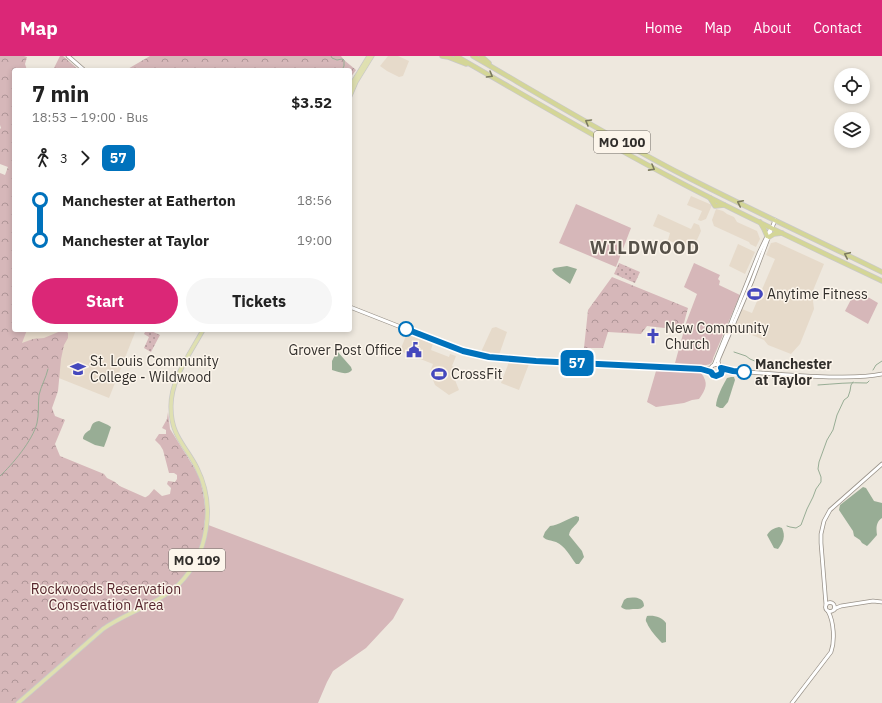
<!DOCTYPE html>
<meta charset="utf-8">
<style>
body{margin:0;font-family:"IBM Plex Sans",sans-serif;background:#f6f6f6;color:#222;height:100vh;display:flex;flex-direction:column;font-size:15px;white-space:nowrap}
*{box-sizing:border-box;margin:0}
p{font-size:13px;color:#767676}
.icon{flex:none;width:22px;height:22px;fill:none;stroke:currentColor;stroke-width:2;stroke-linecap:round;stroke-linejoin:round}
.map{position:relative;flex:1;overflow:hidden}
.details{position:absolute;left:12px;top:12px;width:340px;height:264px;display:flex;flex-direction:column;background:#fff;border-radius:4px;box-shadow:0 2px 6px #0003}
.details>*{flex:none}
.badge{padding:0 8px;border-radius:6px;font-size:14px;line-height:26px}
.buttons{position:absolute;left:834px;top:12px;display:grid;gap:8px}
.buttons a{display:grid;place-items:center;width:36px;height:36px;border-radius:50%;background:#fff;box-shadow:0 2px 6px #0003;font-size:20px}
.map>.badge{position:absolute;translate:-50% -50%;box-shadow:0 0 0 2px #fff}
.legs{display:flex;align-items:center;gap:6px;height:44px;padding:0 20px;font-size:13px}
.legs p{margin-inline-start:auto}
.headline{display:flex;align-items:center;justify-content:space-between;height:68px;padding:0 20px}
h1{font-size:22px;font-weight:700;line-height:30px}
.button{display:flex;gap:8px;margin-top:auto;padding:8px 20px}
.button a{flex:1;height:46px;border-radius:24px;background:#db2777;color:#fff;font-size:16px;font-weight:700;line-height:46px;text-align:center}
.button a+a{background:#f6f6f6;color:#222}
ul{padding:0 20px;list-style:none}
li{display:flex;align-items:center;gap:14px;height:40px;font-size:15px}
li i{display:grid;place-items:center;width:6px;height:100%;margin:0 5px;background:currentColor}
li i::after{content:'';width:10px;height:10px;margin:-5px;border:3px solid;border-radius:50%;background:#fff}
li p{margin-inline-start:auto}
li:first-child i{background:linear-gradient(#0000 50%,currentColor 0)}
li:last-child i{background:linear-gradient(currentColor 50%,#0000 0)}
header{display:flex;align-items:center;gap:24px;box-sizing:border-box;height:56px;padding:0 20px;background:#db2777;color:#fff}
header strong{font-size:19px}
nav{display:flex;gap:22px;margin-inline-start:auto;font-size:14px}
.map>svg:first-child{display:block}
.built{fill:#e6daca}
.green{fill:#d6b7b9}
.forest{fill:url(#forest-crowns)}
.garden{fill:url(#garden-dots)}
.water{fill:#98ad95}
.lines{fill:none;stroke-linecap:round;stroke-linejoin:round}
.stream{stroke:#98ad95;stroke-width:1}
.tertiary-casing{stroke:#999289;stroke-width:4.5}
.primary-casing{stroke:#cac9c8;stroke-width:5}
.trunk-casing{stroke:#cac9c8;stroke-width:5.5}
.tertiary{stroke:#fff;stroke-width:3}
.primary{stroke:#dfe0b1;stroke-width:3.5}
.trunk{stroke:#d4d697;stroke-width:4}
.oneway{stroke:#7b7a5c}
.line-1-casing{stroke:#fff;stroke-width:9}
.line-1{stroke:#0072bc;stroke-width:6}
.stop-1-dot{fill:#fff;stroke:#0072bc;stroke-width:2}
.labels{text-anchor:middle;stroke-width:3;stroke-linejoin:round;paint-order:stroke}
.shield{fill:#fcf5eb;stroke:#6f6a65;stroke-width:1}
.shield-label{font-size:13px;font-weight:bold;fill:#322f2c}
.poi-label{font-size:14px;fill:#322f2c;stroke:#fcf5eb;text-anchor:start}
.stop-label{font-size:14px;font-weight:bold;fill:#322f2c;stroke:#fcf5eb;text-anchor:start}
.park-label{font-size:14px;fill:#56262d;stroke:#fcf5eb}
.district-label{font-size:18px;font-weight:bold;letter-spacing:1px;fill:#57524a;stroke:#fcf5eb}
</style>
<header>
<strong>Map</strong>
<nav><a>Home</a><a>Map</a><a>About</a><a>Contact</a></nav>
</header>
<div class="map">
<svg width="882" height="647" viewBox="0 0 882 647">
<defs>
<pattern id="forest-crowns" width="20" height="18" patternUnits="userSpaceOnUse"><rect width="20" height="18" fill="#d6b7b9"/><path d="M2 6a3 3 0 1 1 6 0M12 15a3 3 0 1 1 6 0" fill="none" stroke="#ae9597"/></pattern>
<pattern id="garden-dots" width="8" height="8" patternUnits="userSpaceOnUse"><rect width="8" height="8" fill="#d6b7b9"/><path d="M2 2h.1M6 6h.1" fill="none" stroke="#ae9597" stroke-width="1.8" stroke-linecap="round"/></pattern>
</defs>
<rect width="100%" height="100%" fill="#eee8de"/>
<g class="built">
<path d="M388 0H398L409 5 403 20 399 21 387 15 380 10Z"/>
<path d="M691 140 712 149 706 163 701 165 698 164 702 155 687 149Z"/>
<path d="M716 153 723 155 727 158 734 161 737 166 757 175 760 183 756 191 750 188 749 186 714 170 712 164Z"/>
<path d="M658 158 691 173 694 167 699 169 701 175 692 195 668 184 670 177 653 170Z"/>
<path d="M776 186 824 208 812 237 814 253 800 288 791 298 768 289 764 284 735 272 742 253 752 257 775 203 766 199 771 187Z"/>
<path d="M738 188 755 196 745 218 729 210Z"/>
<path d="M496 271 507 276 499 299 481 296 492 272Z"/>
<path d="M22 274H136L109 342 11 303Z"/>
<path d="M407 277 433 287 431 294 449 301 450 298 456 300 452 310 454 311 453 314 455 318 453 319 459 334 449 339 435 329 430 316 433 308 400 295Z"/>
<path d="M509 306 529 308 519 334 501 327Z"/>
</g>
<g class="green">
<path d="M576 148 631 172 616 211 559 187Z"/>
<path d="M694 207 720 219 718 223 720 225 719 229 740 239 714 300C713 301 713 305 712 306 708 313 682 308 675 307L686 267 697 238 684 231Z"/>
<path d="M856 234 878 247 868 268 845 255Z"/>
<path d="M656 315 701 317C709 327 706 333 699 343L692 344 684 347 656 351 647 346Z"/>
<path d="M0 377 203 467 404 543 393 563 366 592 333 615 327 626 318 647H0Z"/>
</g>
<g class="forest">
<path d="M0 0H24L27 1 25 8 27 14H14V274H27L22 287 33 283 44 282 63 274H65L68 277V282L64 289 61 303 58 335 52 352 55 360 65 364 55 388 60 400 104 418 107 422 115 426 123 433 143 443 149 439 154 433 162 440 170 438 171 432 167 428 168 425 175 426 177 423V419L174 417H169L163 394 160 389 155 384 159 378H166V374L162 372 167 363 168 356 170 373 195 413 200 423 203 437 205 450V463L200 489 196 499 187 496 184 502V517L182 522 172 531 163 538 118 559 105 565 97 570 80 584 11 647H0V117L5 119 8 111 0 108V73L1 72 0 69Z"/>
<path d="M60 0H63L79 14H53Z"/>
<path d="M150 0H341L344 4 356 14 350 22V14H126Z"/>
<path d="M612 221 688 252 682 274 647 270 641 278 608 276 603 292H584L588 254Z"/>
</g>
<g class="garden">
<path d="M619 207 640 216 635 227 614 218Z"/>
<path d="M146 274H149L160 279 151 296 144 292 149 281 144 278Z"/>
</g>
<g class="water">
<path d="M567 210 577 213 570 228C564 223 556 220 552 214L554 212Z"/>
<path d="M337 295 351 311 352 314C347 320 339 316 332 314V305Z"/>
<path d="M731 321H734L735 324 728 346 723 352H720L716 350C716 342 723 329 727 322Z"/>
<path d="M99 365 108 369 111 371 107 383 104 391 95 389 83 383C83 379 86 376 90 374 92 369 92 366 99 365Z"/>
<path d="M863 431 866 432 874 445 882 447V462C876 466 876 472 877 479L870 487 867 490 862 487 860 484 854 480 853 475 839 454 840 449Z"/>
<path d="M576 460 579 461V464C576 470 570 472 569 479L582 495 584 501 579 508H576C570 500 565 490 556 486 551 484 547 485 543 481L545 476 550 470C559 469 567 463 576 460Z"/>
<path d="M779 471 782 472C786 481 783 486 778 493L774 492 767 479C770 474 774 472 779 471Z"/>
<path d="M627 542C634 541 644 541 644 550 641 553 640 553 635 553 629 553 626 555 621 551L624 544Z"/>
<path d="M647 560C654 559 662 561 666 567V586L662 587C658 583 649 573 647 567 645 564 646 563 647 560Z"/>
</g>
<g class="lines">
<g class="stream">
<path d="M331 0 332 2 337 4 342 3 344 4V10L342 14"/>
<path d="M734 296 746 300 750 303 764 309 768 311 770 314"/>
<path d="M873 314 876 309 882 305"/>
<path d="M771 320 774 324C779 325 784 323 788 324 795 325 801 327 808 328"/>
<path d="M818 329C834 328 850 326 867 327L869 325"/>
<path d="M0 420C12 409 33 384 37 367 39 358 38 348 39 339 41 330 46 322 48 313"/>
<path d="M787 470 790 471 796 472 801 469 807 453 813 441 816 433 821 426V421L818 413 819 406 827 384 833 374 837 359 844 344 848 341 850 335 851 329 853 326"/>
</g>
<defs>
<g id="tertiary">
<path d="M68 0 84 14"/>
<path d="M350 251 459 294 478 299 489 301 536 305 691 313H701L711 312"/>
<circle cx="716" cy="314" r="5.5"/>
<path d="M714 309 759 197 770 174 772 172"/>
<path d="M719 309 718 305 719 302 752 225 775 164"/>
<path d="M721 316 733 315C765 317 797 320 829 321 847 321 865 322 882 318"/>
<circle cx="830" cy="551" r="4.5"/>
<path d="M826 549 821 487V478L824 465 830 454 882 408"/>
<path d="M834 554 836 552 841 550 873 545 882 546"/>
<path d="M792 647 831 596C835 585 834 566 828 555"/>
</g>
<g id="primary">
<path d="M350 31 369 0"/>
<path d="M350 40 356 26 372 0"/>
<path d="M18 647 103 573C127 556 157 549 179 528 208 499 216 450 197 412 186 390 171 380 171 352 170 324 190 298 203 274"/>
</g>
<g id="trunk">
<path d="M442 0 448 1 466 8"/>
<path d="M456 0C527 41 598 83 670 121 739 158 811 191 882 225"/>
<path d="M473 0C542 40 610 81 681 118 747 152 815 183 882 216"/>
<path d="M481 0 489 7"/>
<path d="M710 142 715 150 724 149"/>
<path d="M760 166 764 173 767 180"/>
<path d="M769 181 774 178 782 177"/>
</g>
</defs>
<use href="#tertiary" class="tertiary-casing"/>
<use href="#primary" class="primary-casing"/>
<use href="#trunk" class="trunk-casing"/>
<use href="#tertiary" class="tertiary"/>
<use href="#primary" class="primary"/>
<use href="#trunk" class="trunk"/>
</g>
<defs><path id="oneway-chevron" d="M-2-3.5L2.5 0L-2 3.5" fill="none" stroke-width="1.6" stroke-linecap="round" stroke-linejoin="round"/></defs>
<g class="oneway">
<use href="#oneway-chevron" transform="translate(490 19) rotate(30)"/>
<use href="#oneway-chevron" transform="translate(588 66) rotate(-150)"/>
<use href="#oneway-chevron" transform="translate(652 112) rotate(29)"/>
<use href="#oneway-chevron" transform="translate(740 147) rotate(-154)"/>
<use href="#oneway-chevron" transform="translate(847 199) rotate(-155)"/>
</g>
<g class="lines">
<defs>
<path id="line-1" d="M406 273 463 295 489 301 536 305 701 313 711 316 713 319 716 320 721 318 722 314 721 312 733 315 744 316"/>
</defs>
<use href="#line-1" class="line-1-casing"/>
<use href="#line-1" class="line-1"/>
</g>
<defs>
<symbol id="stadium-bare" viewBox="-9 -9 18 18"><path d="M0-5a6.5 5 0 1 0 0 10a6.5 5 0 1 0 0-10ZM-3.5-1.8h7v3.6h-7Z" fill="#4548bd" stroke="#fcf5eb" stroke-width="2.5" paint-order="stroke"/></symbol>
<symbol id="church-bare" viewBox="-9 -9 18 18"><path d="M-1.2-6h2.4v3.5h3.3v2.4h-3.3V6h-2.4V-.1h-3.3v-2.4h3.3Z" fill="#4548bd" stroke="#fcf5eb" stroke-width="2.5" paint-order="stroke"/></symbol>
<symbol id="civic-bare" viewBox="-9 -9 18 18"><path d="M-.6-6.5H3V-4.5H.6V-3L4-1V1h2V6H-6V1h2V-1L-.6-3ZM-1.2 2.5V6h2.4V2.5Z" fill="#4548bd" stroke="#fcf5eb" stroke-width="2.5" paint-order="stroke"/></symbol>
<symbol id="university-bare" viewBox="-9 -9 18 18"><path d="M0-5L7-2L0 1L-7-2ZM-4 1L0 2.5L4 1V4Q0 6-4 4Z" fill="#4548bd" stroke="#fcf5eb" stroke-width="2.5" paint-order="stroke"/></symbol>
</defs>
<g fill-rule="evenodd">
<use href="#stadium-bare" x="744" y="227" width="22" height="22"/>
<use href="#church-bare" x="642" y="269" width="22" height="22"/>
<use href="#civic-bare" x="403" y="283" width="22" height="22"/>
<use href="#university-bare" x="67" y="302" width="22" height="22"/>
<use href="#stadium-bare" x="428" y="307" width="22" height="22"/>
</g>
<g class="stop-1-dot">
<circle cx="406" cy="273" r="7"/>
<circle cx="744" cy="316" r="7"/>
</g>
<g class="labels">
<g class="shield">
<rect x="594" y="75" width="56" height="22" rx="3"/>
<rect x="169" y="493" width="56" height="22" rx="3"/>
</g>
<g class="shield-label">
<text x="622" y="91">MO 100</text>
<text x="197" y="509">MO 109</text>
</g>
<g class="poi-label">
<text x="767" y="243">Anytime Fitness</text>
<text x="665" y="277">New Community<tspan x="665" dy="16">Church</tspan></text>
<text x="402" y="299" text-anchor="end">Grover Post Office</text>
<text x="90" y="310">St. Louis Community<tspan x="90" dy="16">College - Wildwood</tspan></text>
<text x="451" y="323">CrossFit</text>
</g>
<g class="stop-label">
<text x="755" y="313">Manchester<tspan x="755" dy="16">at Taylor</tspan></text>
</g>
<g class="park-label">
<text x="106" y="538">Rockwoods Reservation<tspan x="106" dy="16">Conservation Area</tspan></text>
</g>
<g class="district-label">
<text x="645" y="198">WILDWOOD</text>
</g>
</g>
</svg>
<div class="buttons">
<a><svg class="icon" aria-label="locate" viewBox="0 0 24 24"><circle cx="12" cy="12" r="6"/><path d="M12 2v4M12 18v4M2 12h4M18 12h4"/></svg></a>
<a><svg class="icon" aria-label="layers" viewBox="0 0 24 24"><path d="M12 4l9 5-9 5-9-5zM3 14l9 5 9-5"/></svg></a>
</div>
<b class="badge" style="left:577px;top:307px;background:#0072bc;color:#fff">57</b>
<section class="details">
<div class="headline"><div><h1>7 min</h1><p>18:53 – 19:00 · Bus</p></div><b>$3.52</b></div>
<div class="legs"><svg class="icon" aria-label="walk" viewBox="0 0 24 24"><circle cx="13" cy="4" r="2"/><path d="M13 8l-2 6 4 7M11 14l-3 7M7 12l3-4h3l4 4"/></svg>3<svg class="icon" aria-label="forward" viewBox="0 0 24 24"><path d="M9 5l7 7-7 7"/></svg><b class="badge" style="background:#0072bc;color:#fff">57</b></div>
<ul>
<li><i style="color:#0072bc"></i><b>Manchester at Eatherton</b><p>18:56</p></li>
<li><i style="color:#0072bc"></i><b>Manchester at Taylor</b><p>19:00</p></li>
</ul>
<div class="button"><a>Start</a><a>Tickets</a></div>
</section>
</div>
